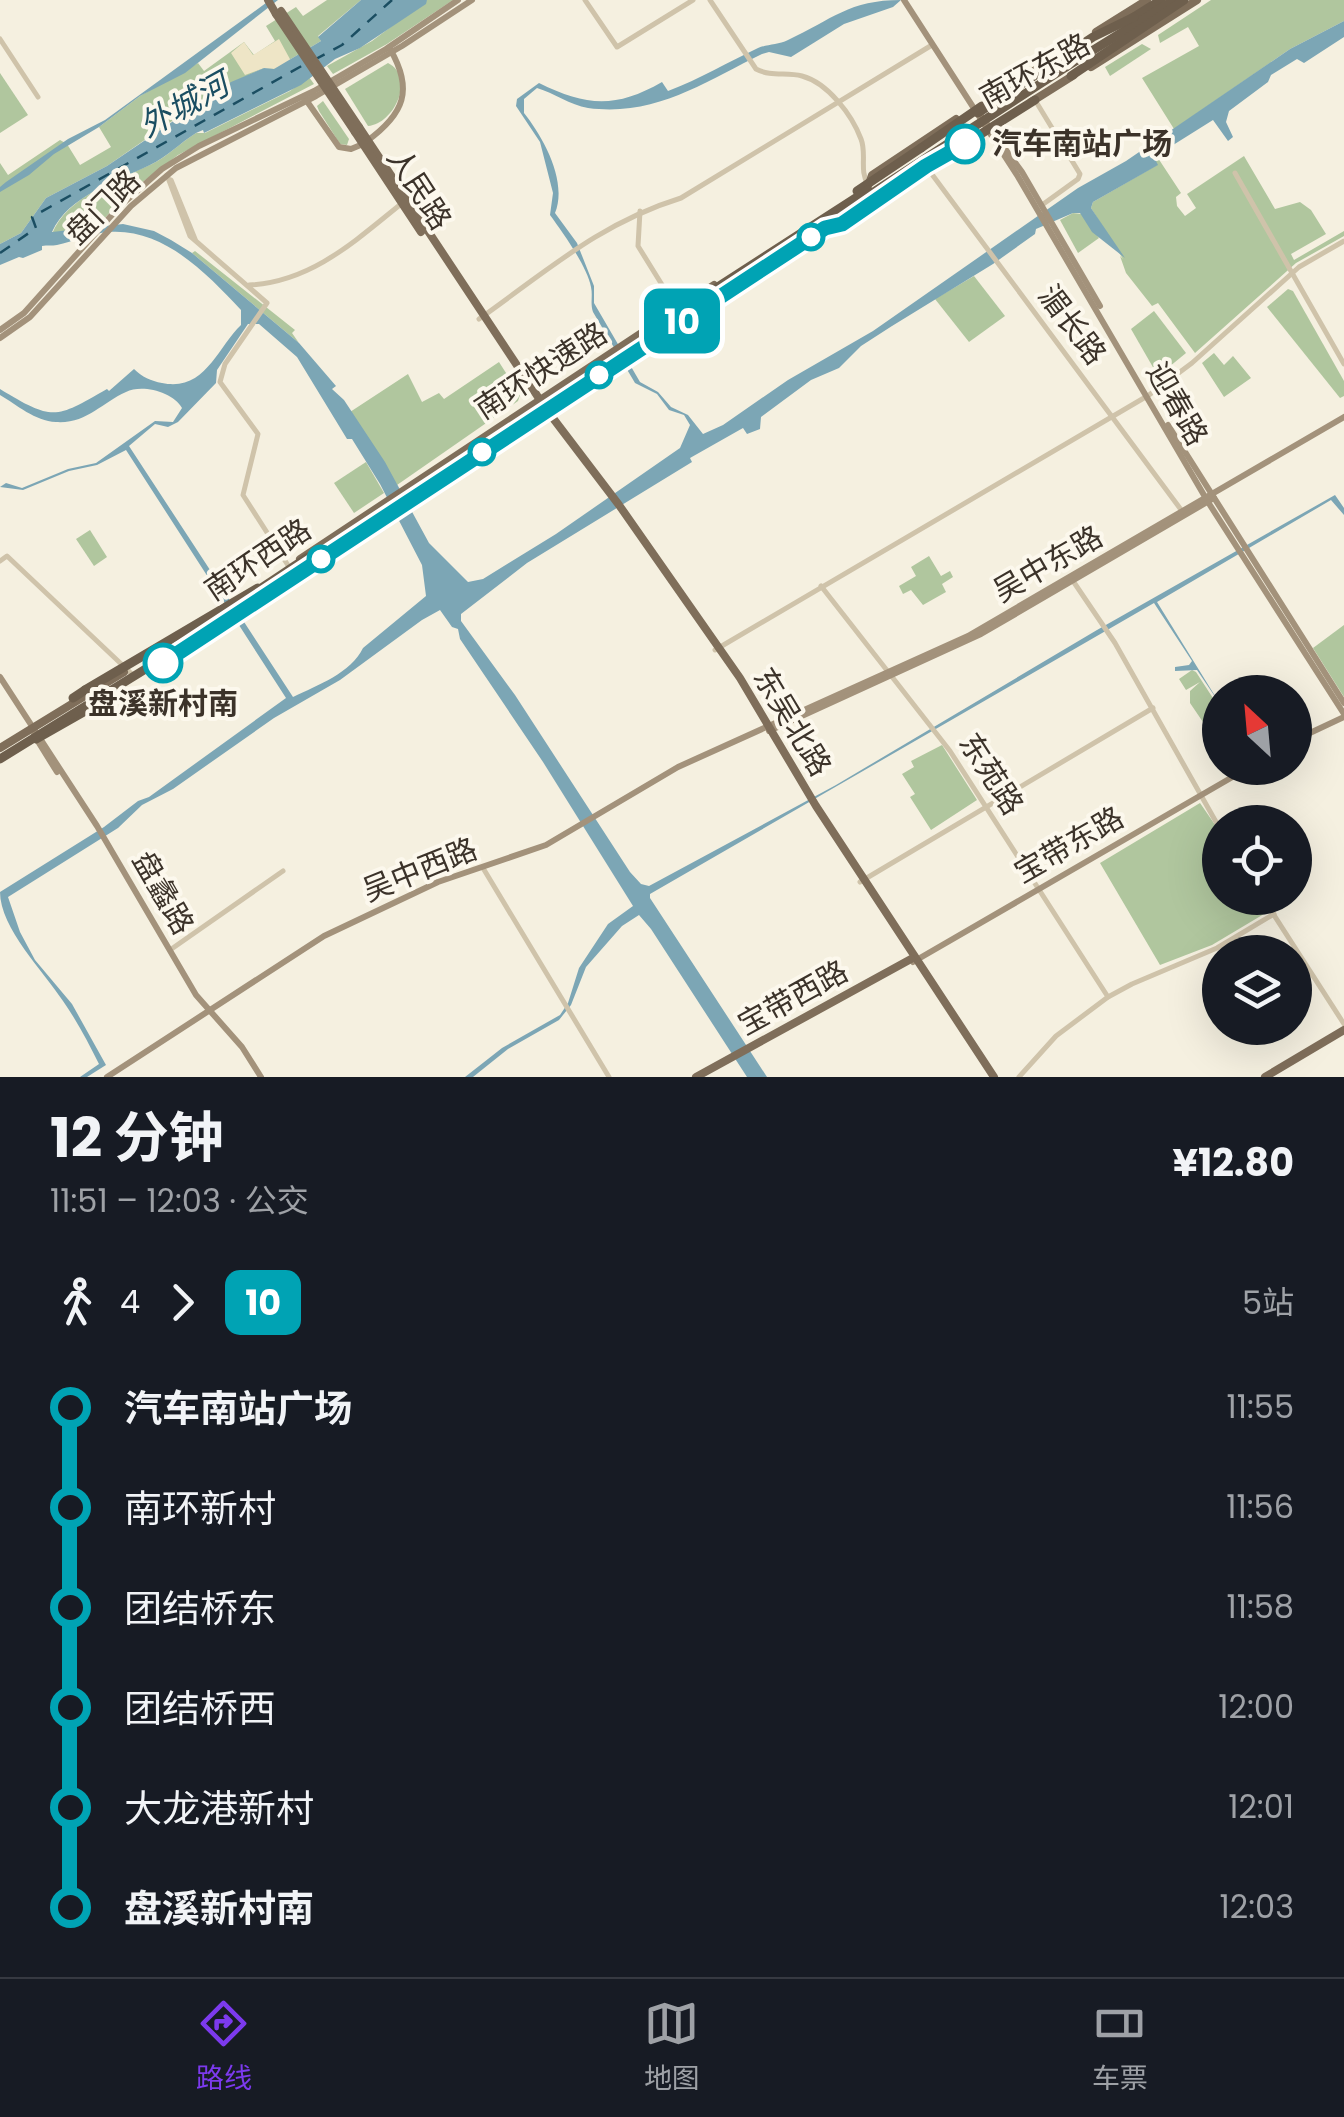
<!DOCTYPE html>
<html lang="zh">
<meta charset="utf-8">
<style>
body{margin:0;font-family:Poppins,"Noto Sans SC",sans-serif;background:#242831;color:#f1f3f6;height:100vh;display:flex;flex-direction:column;font-size:38px;white-space:nowrap}
*{box-sizing:border-box;margin:0}
p{font-size:32px;color:#9ea1a6}
.icon{flex:none;width:55px;height:55px;fill:none;stroke:currentColor;stroke-width:2;stroke-linecap:round;stroke-linejoin:round}
.map{position:relative;height:1077px;overflow:hidden}
.side{display:flex;flex-direction:column;background:#171b24;flex:1}
.side>*{flex:none}
.badge{padding:0 20px;border-radius:15px;font-size:35px;line-height:65px}
.needle{width:65px;rotate:334deg}
.buttons{position:absolute;left:1202px;top:675px;display:grid;gap:20px}
.buttons a{display:grid;place-items:center;width:110px;height:110px;border-radius:50%;background:#171b24;box-shadow:0 10px 40px #0002;font-size:50px}
.map>.badge{position:absolute;translate:-50% -50%;box-shadow:0 0 0 5px #fff}
.legs{display:flex;align-items:center;gap:15px;height:110px;padding:0 50px;font-size:32px}
.legs p{margin-inline-start:auto}
.summary{display:flex;align-items:center;justify-content:space-between;height:170px;padding:0 50px}
h1{font-size:55px;font-weight:700;line-height:75px}
ul{padding:0 50px;list-style:none}
li{display:flex;align-items:center;gap:35px;height:100px;font-size:38px}
li i{display:grid;place-items:center;width:15px;height:100%;margin:0 12px;background:currentColor}
li i::after{content:'';width:25px;height:25px;margin:-12px;border:8px solid;border-radius:50%;background:#171b24}
li p{margin-inline-start:auto}
li:first-child i{background:linear-gradient(#0000 50%,currentColor 0)}
li:last-child i{background:linear-gradient(currentColor 50%,#0000 0)}
.dock{display:flex;justify-content:space-around;align-items:center;height:140px;border-top:2px solid #363941;background:#171b24;font-size:28px;color:#9ea1a6}
.dock a{display:grid;justify-items:center;gap:5px}
.dock .on{color:#7c3aed}
.map>svg:first-child{display:block}
.green{fill:#b0c69e}
.plaza{fill:#eee5c6}
.water{fill:#7ca6b5;fill-rule:evenodd}
.lines{fill:none;stroke-linecap:round;stroke-linejoin:round}
.ferry{stroke:#1b4e62;stroke-width:2.5;stroke-dasharray:12 10;stroke-linecap:butt}
.tertiary{stroke:#cfc3aa;stroke-width:5}
.secondary{stroke:#a3927b;stroke-width:6}
.primary{stroke:#7f6e5a;stroke-width:8}
.trunk{stroke:#6e5f4d;stroke-width:9}
.primary-bridge{stroke:#7f6e5a;stroke-width:8}
.trunk-bridge{stroke:#6e5f4d;stroke-width:9}
.line-1-casing{stroke:#fff;stroke-width:22}
.line-1{stroke:#00a3b4;stroke-width:15}
.stop-1-dot{fill:#fff;stroke:#00a3b4;stroke-width:5}
.labels{text-anchor:middle;stroke-width:8;stroke-linejoin:round;paint-order:stroke}
.street-label{font-size:30px;fill:#3c332a;stroke:#fcf8ed}
.stop-label{font-size:30px;font-weight:bold;fill:#3c332a;stroke:#fcf8ed;text-anchor:start}
.water-label{font-size:32px;font-style:italic;fill:#1b4e62;stroke:#fcf8ed}
</style>
<div class="map">
<svg width="1344" height="1077" viewBox="0 0 1344 1077">
<rect width="100%" height="100%" fill="#f5f0e0"/>
<g class="green">
<path d="M327 0H361L318 36 321 41 274 69 264 68 220 88 107 166 46 198 21 233 0 244V163L8 175 60 140 67 144 80 165 111 147 99 127 140 96 198 63 204 71 244 42 254 55 275 41 266 26 296 7 303 16Z"/>
<path d="M427 0H453L387 44 333 74 327 66 372 41Z"/>
<path d="M1211 0H1344V21L1290 49 1174 129 1142 78 1199 46 1188 27 1160 43 1158 35Z"/>
<path d="M1142 44 1151 49 1110 76 1105 67Z"/>
<path d="M388 63C416 77 394 124 368 126L345 89Z"/>
<path d="M0 73 28 115 0 133Z"/>
<path d="M309 77 314 84 178 155 123 197 99 225 52 234C67 196 118 180 152 164 167 157 181 142 196 133H205L290 91Z"/>
<path d="M323 101 349 139 347 145 340 144 319 111 317 106Z"/>
<path d="M1156 155 1181 193 1176 197 1177 206 1185 216 1196 208 1187 194 1244 156 1275 209 1300 202 1311 210 1326 234 1291 254 1294 260 1344 231V236L1296 263 1195 353 1158 303 1152 306 1126 273 1120 256 1123 259 1091 208 1093 202 1157 165 1154 159Z"/>
<path d="M1073 213 1082 214 1099 238 1078 253 1060 220Z"/>
<path d="M195 251 295 330 292 333 299 343 192 253Z"/>
<path d="M974 276 1005 316 969 342 935 299Z"/>
<path d="M1288 289 1293 291 1344 381V396L1340 398 1267 307Z"/>
<path d="M1154 311 1186 353 1158 376 1131 329Z"/>
<path d="M1214 353 1224 365 1233 356 1251 378 1224 397 1202 363Z"/>
<path d="M499 362 520 395 518 401 397 485 350 412 408 374 422 402 439 393 444 399Z"/>
<path d="M366 462 384 493 354 513 334 483Z"/>
<path d="M90 530 107 557 94 566 76 539Z"/>
<path d="M929 556 941 576 950 571 953 577 942 584 946 592 923 605 911 590 903 594 899 586 916 576 911 567Z"/>
<path d="M1344 625V697L1313 648Z"/>
<path d="M1192 670 1196 672 1220 709V725H1205L1190 703V691L1200 682 1186 690 1179 679Z"/>
<path d="M942 745 977 800 931 830 910 797 915 794 902 774 914 767 911 761Z"/>
<path d="M1200 803 1220 832V898H1261L1269 911 1212 945 1160 965 1100 863Z"/>
</g>
<path class="plaza" d="M279 39 291 61 274 69 264 68 245 75 231 53 244 42 253 55Z"/>
<g class="water">
<path d="M270 0H278L185 73 140 96 99 127 54 154 29 175 0 192V187L6 182 68 139 105 120Z"/>
<path d="M361 0H427L426 4 360 48 335 59 301 85 204 133 203 130 196 133C180 143 167 157 150 165 117 181 68 196 52 232L123 224 154 231 171 240 192 253 299 343 336 386 332 389 344 400 385 462 429 543 468 582 483 579 556 534 680 448 690 425 684 415 669 410 657 394 635 383 593 312C590 303 593 296 591 287 587 266 563 233 550 215L553 193 540 142 516 106 517 99 539 83C586 106 615 109 662 82L668 91C700 79 728 62 758 48 768 44 778 45 788 40 833 19 849 0 901 0L893 7 844 24 791 57 769 52 762 54C704 82 656 117 588 108 570 105 554 93 537 88L524 99V113C543 137 568 181 555 213L577 243 594 286V303L640 382 658 392 671 407 688 415 703 434 723 425 788 380 873 331 1078 188 1126 161 1290 49 1344 21V37L1304 63 1297 59 1271 75 1268 82 1229 111 1226 122 1233 137 1228 141 1213 120 1154 157 1158 165 1093 202 1091 208 1125 258 1092 232 1080 213H1073L1036 229 1035 234 993 264 892 326 861 346 839 368 811 380 761 417 760 429 747 434 743 428 690 458 692 462 527 563 461 614V621L515 695 630 872 641 884 649 886 836 785 1097 630 1335 495 1344 508V515L1331 500 1157 602 1220 704 1197 670 1175 671V667L1189 665 1192 661 1154 603 650 894V898L767 1077H747L651 929 639 915 622 926 586 967 571 1005 559 1020 508 1049 473 1077H465L502 1048 560 1015 568 1003 579 968 608 924 633 906 543 762 460 639 458 629 452 627 440 610 422 620 340 680 274 718 173 789 142 805 118 828 8 897 20 932 35 960 72 1004 106 1065 87 1077H80L99 1064C88 1042 77 1021 63 1001 44 972 0 928 0 892L104 827 138 801 149 797 286 698 126 450 97 465 69 471 23 490 0 487 6 483 22 488 68 469 96 463 155 421 173 422 182 408C173 392 142 384 126 392 101 403 87 424 56 422 35 421 17 405 0 395V389C54 422 56 418 107 389L109 391 134 369C142 377 151 381 162 383 205 392 217 348 241 325V310C207 274 164 228 109 232 91 233 73 242 57 245 52 246 47 245 42 246V250L23 258 19 257 0 265V244L21 233 46 198 107 166 231 82 264 68 274 69 321 41 318 37ZM248 324H259L297 357 347 439H352L380 484 422 565 426 596 363 648C351 673 318 685 293 697L129 446 155 424 168 427 178 422 216 383 217 370Z"/>
</g>
<g class="lines">
<g class="ferry">
<path d="M314 60 342 45 392 0"/>
<path d="M0 253 36 228 32 217 307 63"/>
</g>
<g class="tertiary">
<path d="M585 0 617 47 693 0"/>
<path d="M710 0 756 69C771 77 786 72 802 76 828 83 852 115 861 139 867 154 859 171 868 184"/>
<path d="M0 39 38 97"/>
<path d="M1035 100 1080 174 1078 179 1042 205"/>
<path d="M928 169 1182 511"/>
<path d="M1235 173 1344 364"/>
<path d="M167 175 190 236 267 303 225 364 220 382 258 434 243 495 291 570"/>
<path d="M171 180 195 239"/>
<path d="M640 211 638 246 677 309"/>
<path d="M249 285C311 282 355 241 401 204"/>
<path d="M479 319C547 271 600 223 681 198L932 45"/>
<path d="M0 561 7 556 135 677"/>
<path d="M1071 578 1115 643 1220 829"/>
<path d="M821 586 950 751 1108 997"/>
<path d="M715 650 1149 395 1192 363 1299 267 1344 241"/>
<path d="M483 868 609 1077"/>
<path d="M860 882 1153 708"/>
<path d="M1263 898 1344 1024"/>
<path d="M170 950 283 871"/>
<path d="M1019 1077 1056 1036 1108 997 1132 984 1217 948 1274 914"/>
</g>
<g class="secondary">
<path d="M904 0 1017 175 1208 502 1344 714"/>
<path d="M304 97 339 147 351 149 363 144"/>
<path d="M982 117 1022 172 1100 306"/>
<path d="M367 141C404 114 414 90 390 49"/>
<path d="M0 330 24 313 119 207 162 169 199 146 314 91 386 49 458 0"/>
<path d="M0 338 30 317 131 206 176 168 316 96 402 46 472 0"/>
<path d="M1168 425 1344 703"/>
<path d="M0 677 97 826 196 995 242 1047 261 1077"/>
<path d="M769 731 981 634 1214 498"/>
<path d="M34 735 57 772"/>
<path d="M1295 740 1344 717"/>
<path d="M913 962 1248 768"/>
<path d="M107 1077 324 936 438 882 546 845 678 767 968 636 1344 417"/>
</g>
<g class="primary">
<path d="M268 0 276 14"/>
<path d="M1096 32 1147 0"/>
<path d="M1091 67 1197 0"/>
<path d="M1020 80 1046 63"/>
<path d="M1031 102 1074 75"/>
<path d="M359 127 546 409 619 505 740 678 816 806 994 1077"/>
<path d="M355 132 421 232"/>
<path d="M869 184 872 175 956 119"/>
<path d="M847 220 873 203"/>
<path d="M300 559 714 285"/>
<path d="M0 748 124 672"/>
<path d="M696 1077 911 959"/>
<path d="M1265 1077 1344 1030"/>
</g>
<g class="trunk">
<path d="M1129 20 1161 0"/>
<path d="M1066 67 1174 0"/>
<path d="M1071 76 1184 0"/>
<path d="M978 113 1093 37 1134 17"/>
<path d="M921 148 982 106"/>
<path d="M871 203 1035 100"/>
<path d="M73 698 85 690"/>
<path d="M36 739 94 706"/>
</g>
<g class="primary-bridge">
<path d="M281 11 359 127"/>
<path d="M276 14 355 132"/>
</g>
<g class="trunk-bridge">
<path d="M857 191 921 148"/>
<path d="M783 259 850 216"/>
<path d="M713 290 868 190"/>
<path d="M254 593 308 557"/>
<path d="M85 690 258 588"/>
<path d="M0 759 207 631 563 394 1066 67"/>
</g>
</g>
<g class="lines">
<defs>
<path id="line-1" d="M163 663 825 228 842 224 926 166 965 144"/>
</defs>
<use href="#line-1" class="line-1-casing"/>
<use href="#line-1" class="line-1"/>
</g>
<g class="stop-1-dot">
<circle cx="965" cy="144" r="18"/>
<circle cx="811" cy="237" r="12"/>
<circle cx="599" cy="375" r="12"/>
<circle cx="482" cy="452" r="12"/>
<circle cx="321" cy="559" r="12"/>
<circle cx="163" cy="663" r="18"/>
</g>
<g class="labels">
<g class="street-label">
<text transform="translate(1035 71) rotate(-29)" y="10">南环东路</text>
<text transform="translate(419 189) rotate(57)" y="10">人民路</text>
<text transform="translate(103 207) rotate(-45)" y="10">盘门路</text>
<text transform="translate(1072 325) rotate(53)" y="10">湄长路</text>
<text transform="translate(541 371) rotate(-33)" y="10">南环快速路</text>
<text transform="translate(1177 404) rotate(60)" y="10">迎春路</text>
<text transform="translate(258 560) rotate(-34)" y="10">南环西路</text>
<text transform="translate(1048 564) rotate(-30)" y="10">吴中东路</text>
<text transform="translate(792 722) rotate(59)" y="10">东吴北路</text>
<text transform="translate(991 774) rotate(57)" y="10">东苑路</text>
<text transform="translate(1069 845) rotate(-30)" y="10">宝带东路</text>
<text transform="translate(420 870) rotate(-22)" y="10">吴中西路</text>
<text transform="translate(163 893) rotate(60)" y="10">盘蠡路</text>
<text transform="translate(793 998) rotate(-29)" y="10">宝带西路</text>
</g>
<g class="stop-label">
<text x="992" y="154">汽车南站广场</text>
<text x="163" y="714" text-anchor="middle">盘溪新村南</text>
</g>
<g class="water-label">
<text transform="translate(184 105) rotate(-29)" y="11">外城河</text>
</g>
</g>
</svg>
<div class="buttons">
<a><svg class="needle" viewBox="-14 -14 28 28"><path d="M0-13l5 13h-10z" fill="#e53935"/><path d="M0 13l5-13h-10z" fill="#9ea1a6"/></svg></a>
<a><svg class="icon" aria-label="locate" viewBox="0 0 24 24"><circle cx="12" cy="12" r="6"/><path d="M12 2v4M12 18v4M2 12h4M18 12h4"/></svg></a>
<a><svg class="icon" aria-label="layers" viewBox="0 0 24 24"><path d="M12 4l9 5-9 5-9-5zM3 14l9 5 9-5"/></svg></a>
</div>
<b class="badge" style="left:682px;top:321px;background:#00a3b4;color:#fff">10</b>
</div>
<section class="side">
<div class="summary"><div><h1>12 分钟</h1><p>11:51 – 12:03 · 公交</p></div><b>¥12.80</b></div>
<div class="legs"><svg class="icon" aria-label="walk" viewBox="0 0 24 24"><circle cx="13" cy="4" r="2"/><path d="M13 8l-2 6 4 7M11 14l-3 7M7 12l3-4h3l4 4"/></svg>4<svg class="icon" aria-label="forward" viewBox="0 0 24 24"><path d="M9 5l7 7-7 7"/></svg><b class="badge" style="background:#00a3b4;color:#fff">10</b><p>5站</p></div>
<ul>
<li><i style="color:#00a3b4"></i><b>汽车南站广场</b><p>11:55</p></li>
<li><i style="color:#00a3b4"></i><span>南环新村</span><p>11:56</p></li>
<li><i style="color:#00a3b4"></i><span>团结桥东</span><p>11:58</p></li>
<li><i style="color:#00a3b4"></i><span>团结桥西</span><p>12:00</p></li>
<li><i style="color:#00a3b4"></i><span>大龙港新村</span><p>12:01</p></li>
<li><i style="color:#00a3b4"></i><b>盘溪新村南</b><p>12:03</p></li>
</ul>
</section>
<nav class="dock">
<a class="on"><svg class="icon" aria-label="directions" viewBox="0 0 24 24"><path d="M12 3l9 9-9 9-9-9zM9 14v-3h6M13 9l2 2-2 2"/></svg>路线</a>
<a><svg class="icon" aria-label="map" viewBox="0 0 24 24"><path d="M3 6l6-2 6 2 6-2v14l-6 2-6-2-6 2zM9 4v14M15 6v14"/></svg>地图</a>
<a><svg class="icon" aria-label="tickets" viewBox="0 0 24 24"><path d="M3 7h18v10H3zM15 7v10"/></svg>车票</a>
</nav>
